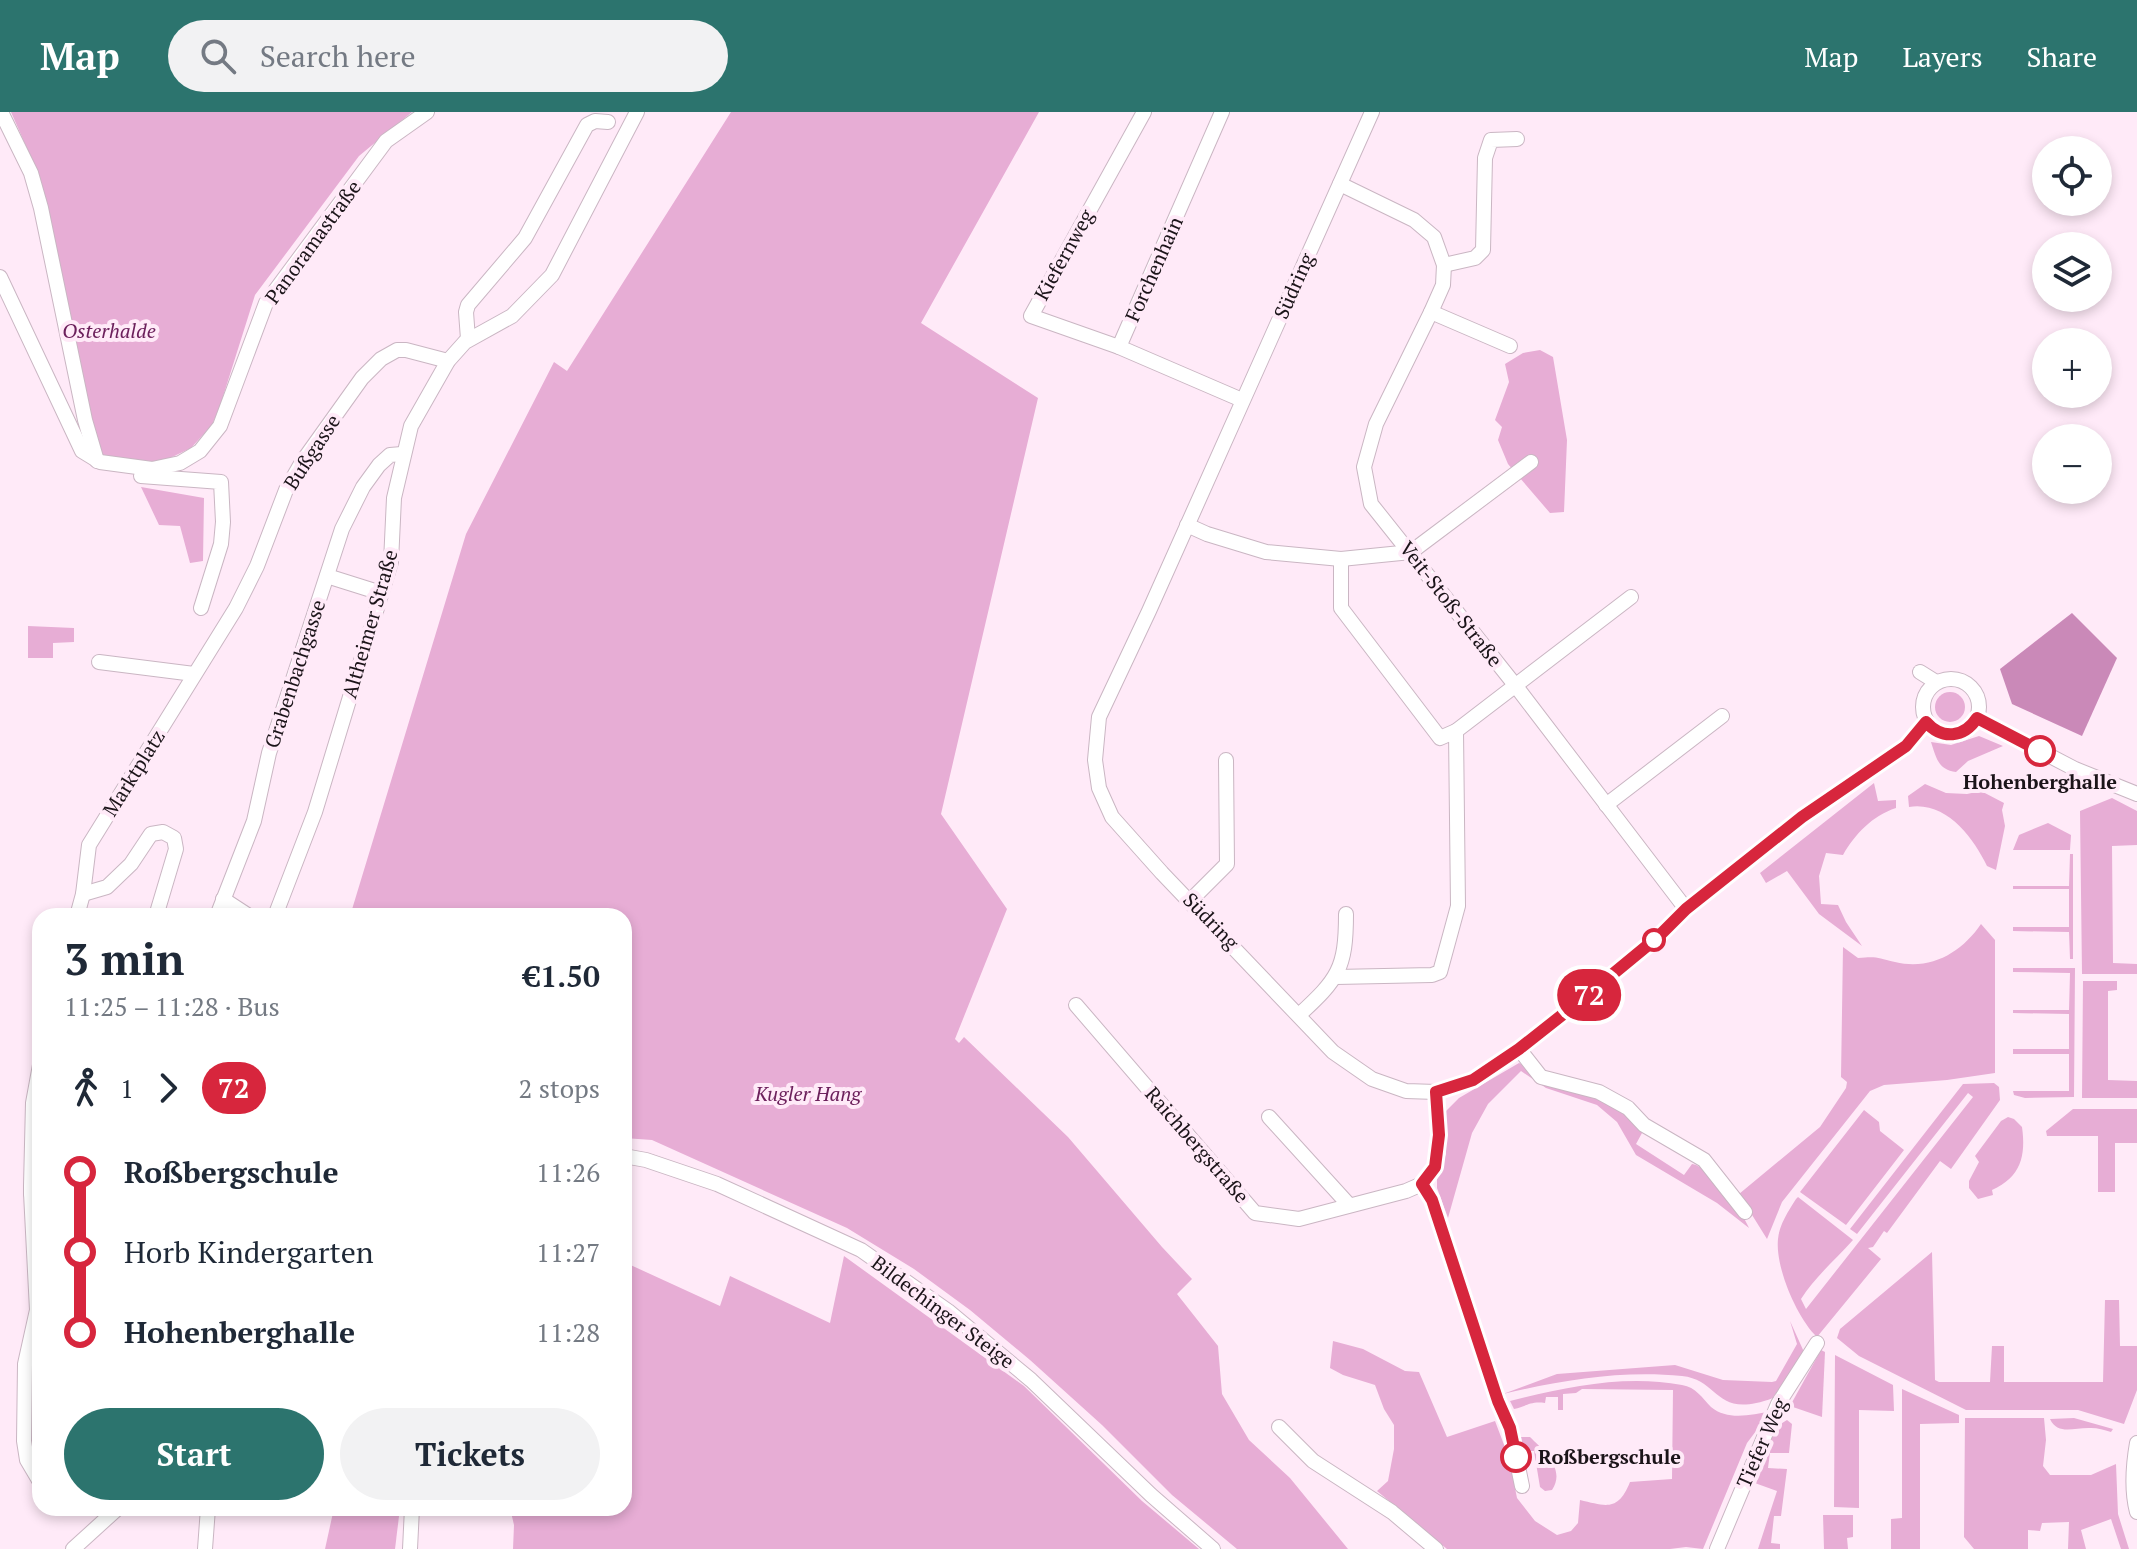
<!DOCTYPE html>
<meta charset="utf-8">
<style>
body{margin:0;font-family:"PT Serif",serif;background:#f2f2f3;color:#1f2937;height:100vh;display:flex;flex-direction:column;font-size:30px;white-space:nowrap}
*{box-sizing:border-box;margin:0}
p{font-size:26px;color:#747a83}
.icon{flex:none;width:44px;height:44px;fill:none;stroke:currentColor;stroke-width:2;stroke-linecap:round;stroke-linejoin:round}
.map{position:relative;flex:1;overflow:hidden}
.panel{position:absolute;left:32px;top:796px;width:600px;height:608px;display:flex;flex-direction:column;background:#fff;border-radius:24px;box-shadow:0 4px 12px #0003}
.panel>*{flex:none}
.badge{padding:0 16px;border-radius:26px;font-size:28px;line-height:52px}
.tools{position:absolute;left:2032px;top:24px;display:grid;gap:16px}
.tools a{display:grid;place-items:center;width:80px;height:80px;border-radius:50%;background:#fff;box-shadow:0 4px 12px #0003;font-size:40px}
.map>.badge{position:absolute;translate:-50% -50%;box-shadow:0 0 0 4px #fff}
.legs{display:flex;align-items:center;gap:12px;height:88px;padding:0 32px;font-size:26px}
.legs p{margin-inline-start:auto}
.summary{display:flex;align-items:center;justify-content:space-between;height:136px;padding:0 32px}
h1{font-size:44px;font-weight:600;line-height:60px}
.action{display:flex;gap:16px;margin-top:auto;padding:16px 32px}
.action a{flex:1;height:92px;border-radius:48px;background:#2c746e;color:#fff;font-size:32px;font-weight:600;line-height:92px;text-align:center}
.action a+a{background:#f2f2f3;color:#1f2937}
ul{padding:0 32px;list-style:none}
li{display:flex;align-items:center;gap:28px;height:80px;font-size:30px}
li i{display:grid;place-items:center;width:12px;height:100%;margin:0 10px;background:currentColor}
li i::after{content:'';width:20px;height:20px;margin:-10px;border:6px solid;border-radius:50%;background:#fff}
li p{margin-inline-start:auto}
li:first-child i{background:linear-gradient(#0000 50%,currentColor 0)}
li:last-child i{background:linear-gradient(currentColor 50%,#0000 0)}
header{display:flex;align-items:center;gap:48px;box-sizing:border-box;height:112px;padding:0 40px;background:#2c746e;color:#fff}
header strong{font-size:38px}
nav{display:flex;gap:44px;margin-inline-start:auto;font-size:28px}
.search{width:560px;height:72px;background:#f2f2f3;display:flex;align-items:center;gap:20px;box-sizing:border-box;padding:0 28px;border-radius:44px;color:#747a83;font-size:30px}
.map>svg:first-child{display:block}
.green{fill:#e7add5}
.water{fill:#ca89b8}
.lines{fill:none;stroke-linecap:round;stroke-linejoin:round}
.minor-casing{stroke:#cab6c3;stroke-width:16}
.minor{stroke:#fff;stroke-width:14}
.line-1-casing{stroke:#fff;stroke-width:18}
.line-1{stroke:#d7263d;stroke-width:12}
.stop-1-dot{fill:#fff;stroke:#d7263d;stroke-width:4}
.labels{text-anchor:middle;stroke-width:8;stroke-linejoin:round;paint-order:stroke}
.street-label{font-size:20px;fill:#1b1419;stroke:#ffeaf8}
.park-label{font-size:20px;font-style:italic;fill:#6c205c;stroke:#ffeaf8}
.stop-label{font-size:20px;font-weight:bold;fill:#1b1419;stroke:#ffeaf8}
</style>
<header>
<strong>Map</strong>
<div class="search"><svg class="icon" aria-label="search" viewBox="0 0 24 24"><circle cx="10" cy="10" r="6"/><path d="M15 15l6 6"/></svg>Search here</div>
<nav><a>Map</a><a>Layers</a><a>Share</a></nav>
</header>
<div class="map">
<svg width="2137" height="1437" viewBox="0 0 2137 1437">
<rect width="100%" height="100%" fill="#ffeaf8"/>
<g class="green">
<path d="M11 0H412L359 44 255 183 220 294 212 313 191 336 149 356 89 342 40 66Z"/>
<path d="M731 0H1039L921 211 1038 286 941 702 1007 797 955 927 959 931 964 925 1068 1025 1162 1135 1192 1167 1177 1182 1218 1234 1222 1282 1249 1328 1290 1366 1348 1437H1237L1172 1383 1102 1313 1030 1248 970 1198 914 1157 847 1116 652 1028 624 1026V804H350L466 422 554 250 567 259Z"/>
<path d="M1540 238 1553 245 1567 328 1564 400 1550 401 1508 352 1498 328 1502 315 1495 308 1509 270 1505 252 1523 241Z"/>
<path d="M141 375 204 386 203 449 190 451 180 414 159 413Z"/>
<path d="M28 514 74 516V530L53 531V546H28Z"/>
<circle cx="1950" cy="595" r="15"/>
<path d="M1979 624 2003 634 1968 649 1956 660C1938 658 1936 645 1931 630L1951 633Z"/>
<path d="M1874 671 1878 689 1896 688V696C1872 704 1855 722 1843 743L1826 741 1819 764 1821 792 1838 793 1846 810 1862 834 1819 802 1787 759 1766 771 1760 761Z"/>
<path d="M1925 672 1946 681 1967 682 1981 679 2004 691 2002 698 2005 714 1996 758 1987 754C1973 725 1946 689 1909 695L1908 684Z"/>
<path d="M2112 686 2137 699V733L2112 734 2113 851 2137 852V862H2082L2080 699Z"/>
<path d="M2048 711 2071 723 2070 738H2013L2019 723Z"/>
<path d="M2070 742H2073V847H2070L2069 820 2013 819V815H2069V777H2013V774H2069Z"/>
<path d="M1981 812 1995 828V961L1947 968 1884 973 1870 979 1782 1090 1767 1127 1739 1082 1820 1015 1846 976 1847 970 1841 965 1843 835 1858 846C1878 844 1877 846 1895 850 1931 859 1962 840 1981 812Z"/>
<path d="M2013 856H2075L2074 985 2025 986 2014 983 2013 979H2069V942H2013V937H2069V902L2013 901V898H2069L2070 861 2013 860Z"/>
<path d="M2083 869H2117V878L2108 879V968L2137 969V986H2082Z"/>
<path d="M1519 951 1620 998 1641 1018 1642 1021 1636 1032 1684 1063 1692 1052C1710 1054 1742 1099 1749 1116L1717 1091 1636 1043 1617 1010 1597 993 1546 976 1521 959 1488 992 1472 1021 1448 1106 1437 1076V1067L1446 1042V999L1459 986Z"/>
<path d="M1994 971 1999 975 2000 988 1951 1057 1940 1049 1887 1121 1884 1119 1873 1135 1868 1136 1881 1147 1817 1225C1797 1206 1775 1155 1778 1127 1779 1113 1789 1098 1796 1087L1798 1085 1853 1128C1835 1148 1815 1165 1801 1187L1806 1197 1973 985 1968 981 1857 1122 1850 1117 1963 972Z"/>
<path d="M2073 997H2137V1031H2115V1080H2098V1024H2047L2046 1019Z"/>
<path d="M1864 998 1879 1010 1880 1019 1904 1038 1846 1113 1800 1080Z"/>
<path d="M2008 1005 2014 1007 2022 1015C2026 1044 2021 1065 1992 1078L1993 1083 1978 1087 1969 1076V1069L1979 1050 1975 1044 2001 1009Z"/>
<path d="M1932 1140 1935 1268 1939 1270H1990L1992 1234H2004V1270H2103L2105 1188H2119L2120 1234H2137V1278L2124 1312 2078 1298H1966L1859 1244 1837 1226 1840 1217Z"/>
<path d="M844 1144 1024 1274 1142 1389 1199 1437H513L514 1413 510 1396H624V1150L720 1194 730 1164 830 1211Z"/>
<path d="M1790 1209 1804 1240 1773 1286C1714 1308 1721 1268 1682 1264 1622 1258 1562 1268 1503 1282L1557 1262 1675 1253 1723 1268 1772 1270 1776 1269 1797 1232Z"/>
<path d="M1333 1229 1363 1237 1405 1259 1419 1260 1447 1325 1495 1309 1509 1346 1517 1386 1535 1409 1557 1423 1571 1419 1578 1411 1580 1388C1606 1394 1618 1400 1630 1370L1672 1367 1673 1278 1582 1277 1576 1281 1563 1282V1298H1558V1285H1546L1545 1291C1529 1289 1526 1295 1514 1297L1510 1289C1565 1275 1625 1262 1682 1273 1696 1275 1702 1286 1711 1295 1728 1309 1751 1303 1771 1299L1747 1331 1703 1437 1686 1435 1670 1437H1447L1377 1379 1388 1369 1394 1337V1313L1384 1297 1375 1273 1343 1263 1330 1256Z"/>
<path d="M1821 1238 1825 1240 1822 1305 1790 1294Z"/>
<path d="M1835 1243 1893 1273 1894 1299 1859 1298V1396L1834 1395Z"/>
<path d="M1902 1277 1959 1303V1311L1920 1312V1437H1891V1407L1902 1406Z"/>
<path d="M1965 1306H2044L2046 1328 2043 1354 2050 1363H2091L2116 1352 2118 1402 2129 1437H2121L2111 1407 2081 1418 2086 1437H2068L2069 1410 2042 1411 2040 1419 2028 1418V1437H1974L1964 1425Z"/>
<path d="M2074 1306 2113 1317 2111 1320C2104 1318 2098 1316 2091 1316 2075 1315 2058 1324 2050 1307Z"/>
<path d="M1787 1308 1792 1312 1789 1341H1770L1768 1356 1787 1357 1781 1404H1774L1771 1431 1780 1432V1437H1758L1777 1379 1752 1370C1759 1349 1766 1319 1787 1308Z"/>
<path d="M1521 1325H1530C1544 1339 1566 1357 1552 1378L1545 1379 1540 1375 1534 1339H1523Z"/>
<path d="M334 1396H400L395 1437H325Z"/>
<path d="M1823 1403H1853V1425L1847 1426 1848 1437H1824Z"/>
</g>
<path class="water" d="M2072 501 2117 546 2082 624 2012 592 2000 557Z"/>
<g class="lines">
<defs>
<g id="minor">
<path d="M1 0 31 61 41 96 85 308 97 349"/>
<path d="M1222 0 1119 235 1242 288"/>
<path d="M1372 0 1149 499 1099 605 1095 648 1099 676 1112 705 1162 761 1333 940 1372 967 1406 979 1436 980 1473 968 1519 937 1588 883 1659 824 1686 797 1802 705 1906 634 1926 610"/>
<path d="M1340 72 1414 108 1434 125 1444 153 1443 173 1431 200 1376 312 1364 355 1371 392 1515 573 1686 797"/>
<path d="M1444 153 1475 146 1483 138 1485 46 1491 28 1517 27"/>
<path d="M0 165 82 339 100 350 152 357 180 351 200 339 220 314 266 191 386 29 427 0"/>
<path d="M1431 200 1510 234"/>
<path d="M468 227 466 200 468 193 525 126 587 13 595 9 608 10"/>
<path d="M1119 235 1031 204 1144 0"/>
<path d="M141 364 221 370 223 410 221 432 201 496"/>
<path d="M1187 413 1207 422 1266 440 1341 447 1411 440 1531 350"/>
<path d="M327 464 381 481"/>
<path d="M99 550 194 562"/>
<path d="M1920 560 1936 570"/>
<circle cx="1951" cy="595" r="28"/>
<path d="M1977 606 2075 657 2137 682"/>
<path d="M1456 619 1631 485"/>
<path d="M1606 693 1722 604"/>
<path d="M83 782 107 775 131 752 151 722 163 720 174 726 176 737 156 804"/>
<path d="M223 787 249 804"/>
<path d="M1191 788 1227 752 1226 648"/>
<path d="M77 804 83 782 89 733 236 496 257 454 286 378 302 350 362 266 381 247 397 238H406L448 249"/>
<path d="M217 804 254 709 269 641 342 417 363 375 379 353 390 343 402 342"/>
<path d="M275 804 315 700 391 450 394 386 411 314 448 249 465 230 512 204 552 163 637 0"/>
<path d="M1336 865 1432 863 1440 860 1458 794 1456 619 1440 626 1341 496V447"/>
<path d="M1076 893 1255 1101 1299 1107 1406 1079 1422 1072"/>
<path d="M1299 903C1338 867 1346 857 1346 802"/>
<path d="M1519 937 1541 965 1599 980 1628 996 1644 1013 1704 1048 1745 1100"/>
<path d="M1436 980 1439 1023 1435 1055 1422 1072 1432 1088 1498 1289 1510 1316 1522 1374"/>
<path d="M1269 1005 1349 1093"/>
<path d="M624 1044 646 1048 717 1072 861 1138 948 1199 1031 1268 1151 1383 1213 1437"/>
<path d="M31 1081 37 1198 25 1252 24 1329 27 1348 40 1370"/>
<path d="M40 1083 31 1081V1074L33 991 40 953"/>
<path d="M1279 1315 1313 1349 1392 1400 1436 1437"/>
<path d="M2137 1331C2133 1354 2131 1377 2137 1400"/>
<path d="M73 1437 118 1396"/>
<path d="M205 1437 208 1396"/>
<path d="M410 1437 412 1396"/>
<path d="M1717 1437 1778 1292 1817 1231"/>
</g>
</defs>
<use href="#minor" class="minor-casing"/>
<use href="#minor" class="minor"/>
</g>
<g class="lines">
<defs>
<path id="line-1" d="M1516 1345 1510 1316 1498 1289 1432 1088 1422 1072 1435 1055 1439 1023 1436 980 1473 968 1519 937 1585 885 1659 824 1686 797 1802 705 1906 634 1926 610C1942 628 1964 626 1977 606L2040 639"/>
</defs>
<use href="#line-1" class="line-1-casing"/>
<use href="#line-1" class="line-1"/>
</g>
<g class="stop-1-dot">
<circle cx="2040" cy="639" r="14"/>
<circle cx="1654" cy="828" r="10"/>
<circle cx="1516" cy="1345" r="14"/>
</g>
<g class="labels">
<g class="street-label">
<text transform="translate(313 130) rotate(-54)" y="7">Panoramastraße</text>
<text transform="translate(1064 143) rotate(-61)" y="7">Kiefernweg</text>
<text transform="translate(1154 157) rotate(-66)" y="7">Forchenhain</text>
<text transform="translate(1294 174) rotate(-66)" y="7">Südring</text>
<text transform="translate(312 340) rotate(-57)" y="7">Bußgasse</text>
<text transform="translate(1451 492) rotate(52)" y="7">Veit-Stoß-Straße</text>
<text transform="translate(370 512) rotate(-74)" y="7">Altheimer Straße</text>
<text transform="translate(295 562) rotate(-72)" y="7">Grabenbachgasse</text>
<text transform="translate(134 661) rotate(-58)" y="7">Marktplatz</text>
<text transform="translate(1211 809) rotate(46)" y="7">Südring</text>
<text transform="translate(1197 1033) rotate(49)" y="7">Raichbergstraße</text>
<text transform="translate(943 1200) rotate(37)" y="7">Bildechinger Steige</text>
<text transform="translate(1762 1331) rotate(-66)" y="7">Tiefer Weg</text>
</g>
<g class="park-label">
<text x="109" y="226">Osterhalde</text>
<text x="808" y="989">Kugler Hang</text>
</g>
<g class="stop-label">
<text x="2040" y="677">Hohenberghalle</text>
<text x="1538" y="1352" text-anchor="start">Roßbergschule</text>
</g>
</g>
</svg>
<div class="tools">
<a><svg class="icon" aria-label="locate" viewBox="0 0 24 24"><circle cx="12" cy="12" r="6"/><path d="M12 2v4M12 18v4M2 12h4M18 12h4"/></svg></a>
<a><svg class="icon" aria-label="layers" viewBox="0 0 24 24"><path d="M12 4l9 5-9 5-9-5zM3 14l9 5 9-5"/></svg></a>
<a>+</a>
<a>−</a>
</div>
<b class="badge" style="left:1589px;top:883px;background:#d7263d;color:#fff">72</b>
<section class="panel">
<div class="summary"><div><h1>3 min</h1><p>11:25 – 11:28 · Bus</p></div><b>€1.50</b></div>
<div class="legs"><svg class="icon" aria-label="walk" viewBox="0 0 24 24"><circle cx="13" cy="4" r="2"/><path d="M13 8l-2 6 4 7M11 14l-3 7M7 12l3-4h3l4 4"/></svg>1<svg class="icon" aria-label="forward" viewBox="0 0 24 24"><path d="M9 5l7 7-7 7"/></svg><b class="badge" style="background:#d7263d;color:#fff">72</b><p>2 stops</p></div>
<ul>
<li><i style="color:#d7263d"></i><b>Roßbergschule</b><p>11:26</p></li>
<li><i style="color:#d7263d"></i><span>Horb Kindergarten</span><p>11:27</p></li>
<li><i style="color:#d7263d"></i><b>Hohenberghalle</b><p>11:28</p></li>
</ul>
<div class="action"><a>Start</a><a>Tickets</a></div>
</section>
</div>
